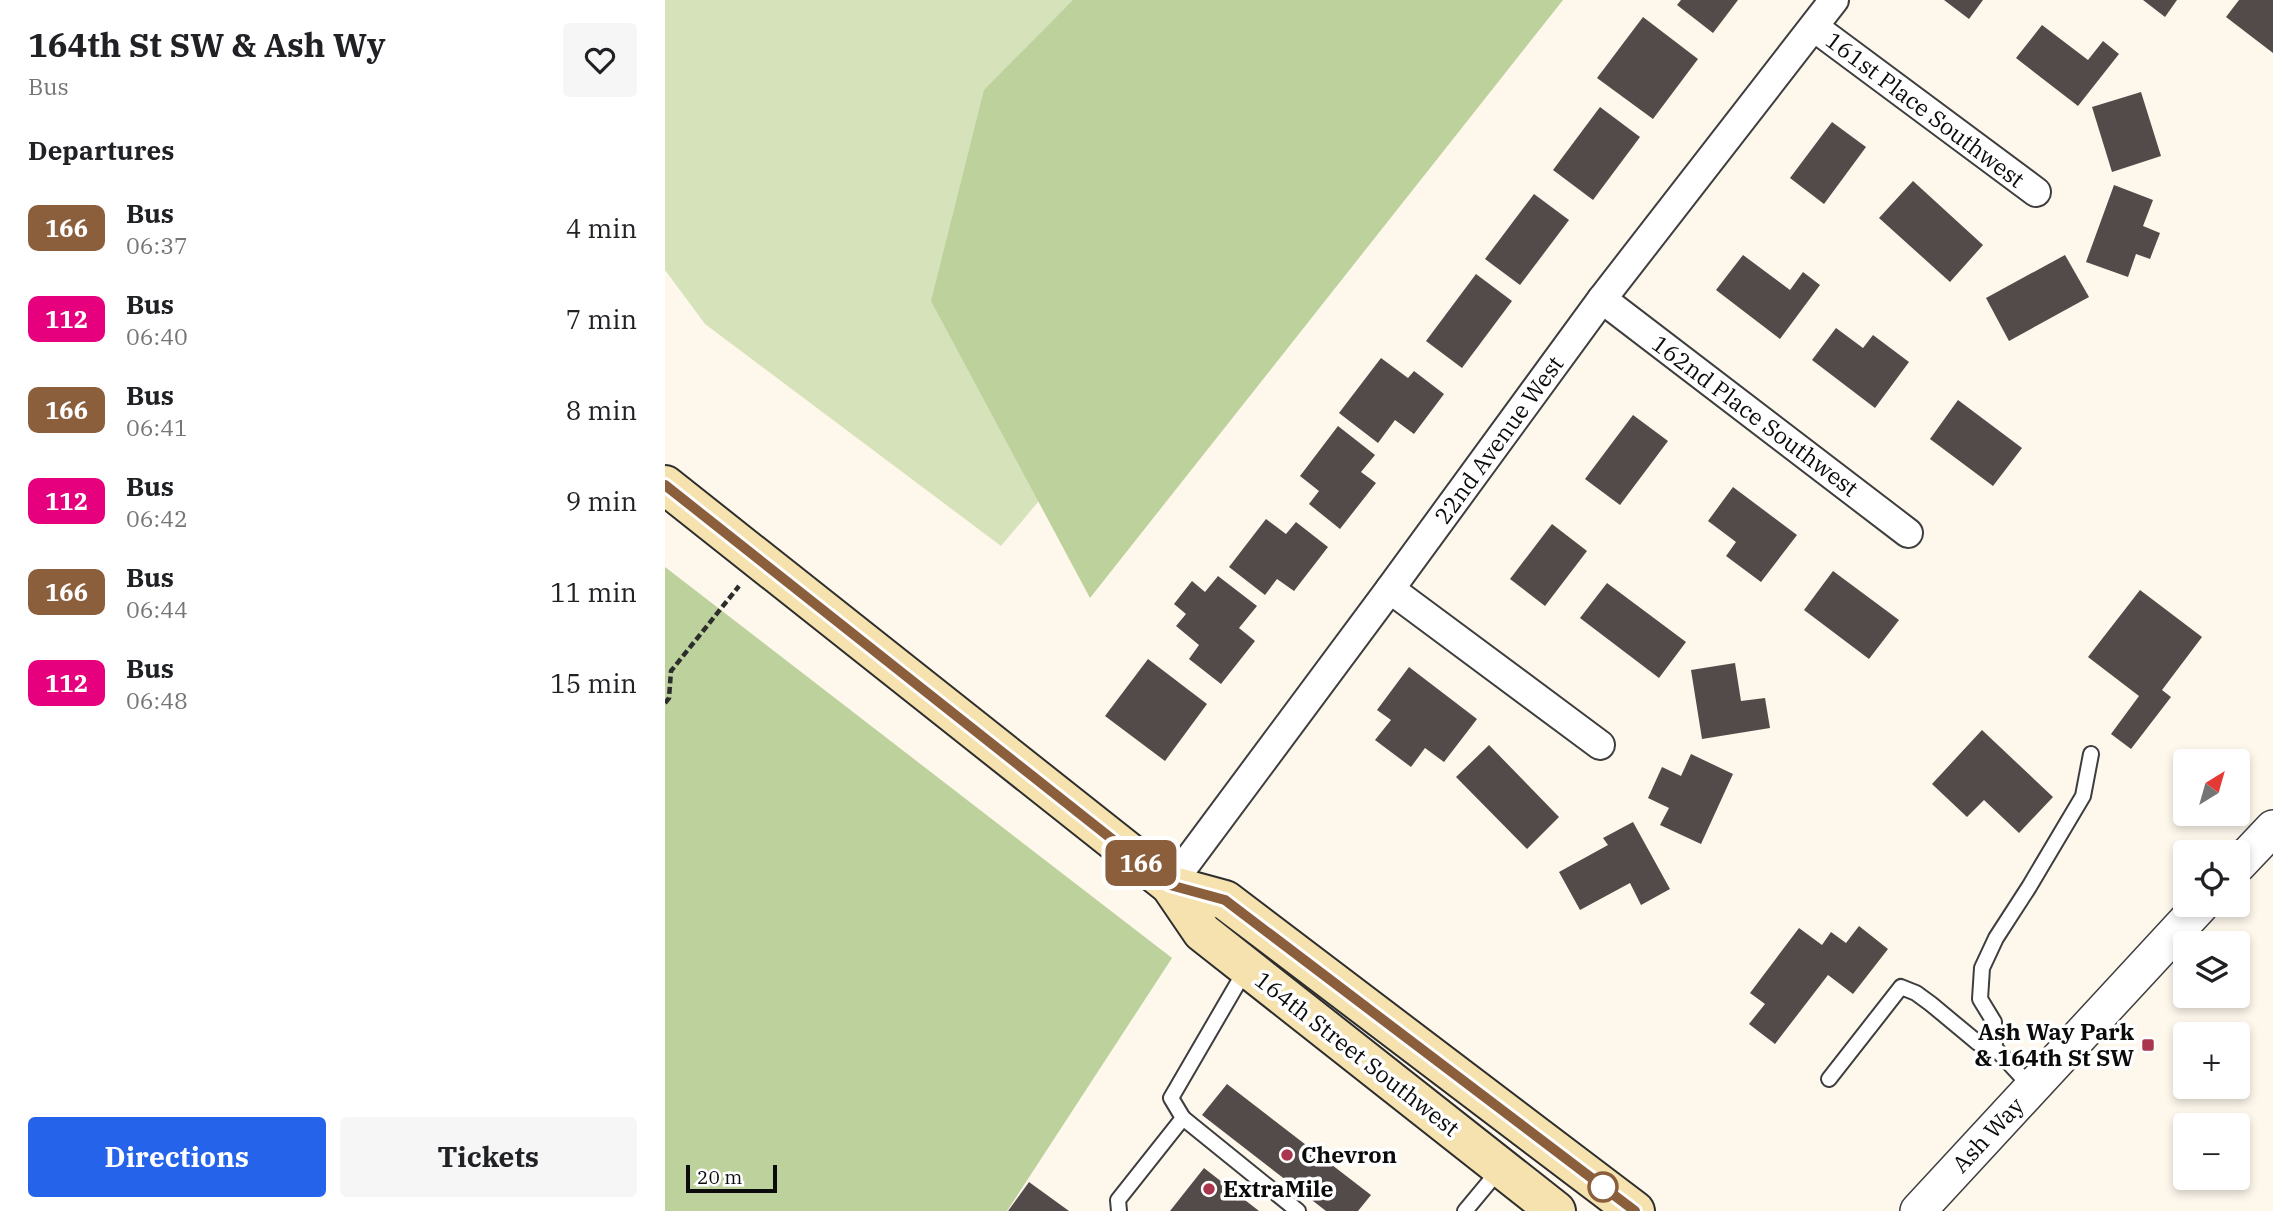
<!DOCTYPE html>
<meta charset="utf-8">
<style>
body{margin:0;font-family:"IBM Plex Serif",serif;background:#f6f6f6;color:#202124;height:100vh;display:flex;flex-direction:column;font-size:26px;white-space:nowrap}
*{box-sizing:border-box;margin:0}
p{font-size:23px;color:#757577}
.icon{flex:none;width:38px;height:38px;fill:none;stroke:currentColor;stroke-width:2;stroke-linecap:round;stroke-linejoin:round}
.map{position:relative;flex:1;overflow:hidden}
.side{display:flex;flex-direction:column;background:#fff;width:665px}
.side>*{flex:none}
.badge{padding:0 14px;border-radius:10px;font-size:24px;line-height:46px}
.needle{width:46px;rotate:37deg}
.controls{position:absolute;left:1508px;top:749px;display:grid;gap:14px}
.controls a{display:grid;place-items:center;width:77px;height:77px;border-radius:7px;background:#fff;box-shadow:0 4px 10px #0003;font-size:35px}
.scale{position:absolute;left:21px;bottom:18px;width:91px;box-sizing:border-box;padding-left:7px;border:4px solid #0b0b0b;border-top:0;font-size:19px;line-height:24px;white-space:nowrap;color:#0b0b0b;-webkit-text-stroke:5px #fff;paint-order:stroke}
.map>.badge{position:absolute;translate:-50% -50%;box-shadow:0 0 0 4px #fff}
h2{padding:0 28px;font-size:26px;line-height:63px}
.round{display:grid;place-items:center;flex:none;width:74px;height:74px;border-radius:7px;background:#f6f6f6}
.summary{display:flex;align-items:center;justify-content:space-between;height:119px;padding:0 28px}
h1{font-size:33px;font-weight:700;line-height:52px}
.cta{display:flex;gap:14px;margin-top:auto;padding:14px 28px}
.cta a{flex:1;height:80px;border-radius:7px;background:#2563eb;color:#fff;font-size:28px;font-weight:700;line-height:80px;text-align:center}
.cta a+a{background:#f6f6f6;color:#202124}
ul{padding:0;list-style:none}
li{display:flex;align-items:center;gap:21px;height:91px;padding:0 28px}
li div{flex:1}
li b{display:block;font-size:26px}
li em{font-style:normal}
li .badge{min-width:77px;font-weight:700;text-align:center}
main{display:flex;flex:1;min-height:0}
.map>svg:first-child{display:block}
.green{fill:#d6e3ba}
.forest{fill:#bdd19c}
.building{fill:#534b49}
.lines{fill:none;stroke-linecap:round;stroke-linejoin:round}
.service-casing{stroke:#3e3e3e;stroke-width:18}
.minor-casing{stroke:#3e3e3e;stroke-width:32}
.tertiary-casing{stroke:#3e3e3e;stroke-width:38}
.secondary-casing{stroke:#2d2d2d;stroke-width:42}
.path{stroke:#2d2d2d;stroke-width:4.5;stroke-dasharray:7 3.5;stroke-linecap:butt}
.service{stroke:#fff;stroke-width:14}
.minor{stroke:#fff;stroke-width:28}
.tertiary{stroke:#fff;stroke-width:35}
.secondary{stroke:#f5e2af;stroke-width:38}
.line-casing{stroke:#fff;stroke-width:16}
.line{stroke:#8b5e3c;stroke-width:10}
.poi-dot{fill:#aa354e;stroke:#fff;stroke-width:2.5}
.stop-dot{fill:#fff;stroke:#8b5e3c;stroke-width:3.5}
.labels{text-anchor:middle;stroke-width:7;stroke-linejoin:round;paint-order:stroke}
.street-label{font-size:23px;fill:#0b0b0b;stroke:#fff}
.poi-label{font-size:23px;font-weight:bold;fill:#0b0b0b;stroke:#fff;text-anchor:start}
</style>
<main>
<section class="side">
<div class="summary"><div><h1>164th St SW &amp; Ash Wy</h1><p>Bus</p></div><a class="round"><svg class="icon" aria-label="heart" viewBox="0 0 24 24"><path d="M12 20l-8-8c-3-5 5-10 8-4 3-6 11-1 8 4z"/></svg></a></div>
<h2>Departures</h2>
<ul>
<li><span class="badge" style="background:#8b5e3c;color:#fff">166</span><div><b>Bus</b><p>06:37</p></div><em>4 min</em></li>
<li><span class="badge" style="background:#e6007e;color:#fff">112</span><div><b>Bus</b><p>06:40</p></div><em>7 min</em></li>
<li><span class="badge" style="background:#8b5e3c;color:#fff">166</span><div><b>Bus</b><p>06:41</p></div><em>8 min</em></li>
<li><span class="badge" style="background:#e6007e;color:#fff">112</span><div><b>Bus</b><p>06:42</p></div><em>9 min</em></li>
<li><span class="badge" style="background:#8b5e3c;color:#fff">166</span><div><b>Bus</b><p>06:44</p></div><em>11 min</em></li>
<li><span class="badge" style="background:#e6007e;color:#fff">112</span><div><b>Bus</b><p>06:48</p></div><em>15 min</em></li>
</ul>
<div class="cta"><a>Directions</a><a>Tickets</a></div>
</section>
<div class="map">
<svg width="1608" height="1211" viewBox="0 0 1608 1211">
<rect width="100%" height="100%" fill="#fdf7ec"/>
<path class="green" d="M0 0H796L336 546 40 324 0 270Z"/>
<g class="forest">
<path d="M408 0H898L425 598 266 301 319 90Z"/>
<path d="M0 567 507 958 342 1211H0Z"/>
</g>
<g class="building">
<path d="M1016 0H1073L1048 33 1012 5Z"/>
<path d="M1279 0H1318L1304 19Z"/>
<path d="M1478 0H1512L1500 17Z"/>
<path d="M1574 0H1608V53L1561 17Z"/>
<path d="M978 17 1033 59 988 119 932 78Z"/>
<path d="M1377 25 1423 60 1438 41 1454 54 1413 106 1351 58Z"/>
<path d="M1476 92 1496 156 1447 172 1427 107Z"/>
<path d="M935 107 975 137 928 200 888 170Z"/>
<path d="M1167 122 1201 147 1159 204 1125 178Z"/>
<path d="M1248 181 1318 245 1285 282 1214 218Z"/>
<path d="M1449 185 1488 200 1478 226 1495 233 1485 259 1471 254 1463 277 1421 262Z"/>
<path d="M869 194 904 220 855 285 820 259Z"/>
<path d="M1078 255 1125 290 1138 272 1155 285 1115 339 1051 290Z"/>
<path d="M1400 255 1424 297 1344 341 1321 298Z"/>
<path d="M811 274 847 301 797 368 761 341Z"/>
<path d="M1171 328 1198 348 1208 335 1244 362 1210 408 1147 360Z"/>
<path d="M716 358 743 378 749 371 779 394 749 434 730 420 713 443 674 413Z"/>
<path d="M1293 400 1357 448 1328 486 1265 439Z"/>
<path d="M968 415 1003 441 955 505 920 479Z"/>
<path d="M673 426 710 455 696 472 711 483 675 529 644 504 654 491 635 476Z"/>
<path d="M1068 487 1132 535 1096 582 1061 556 1071 542 1043 521Z"/>
<path d="M601 519 621 534 631 522 663 547 629 591 612 579 600 595 564 567Z"/>
<path d="M887 524 922 551 880 606 845 579Z"/>
<path d="M1168 571 1234 620 1204 659 1139 610Z"/>
<path d="M553 576 592 606 574 628 590 641 556 684 524 659 534 645 511 626 521 614 509 604 527 581 540 592Z"/>
<path d="M942 583 1021 642 994 678 915 618Z"/>
<path d="M1475 590 1537 637 1497 690 1506 697 1466 749 1446 734 1474 696 1423 657Z"/>
<path d="M483 659 542 704 500 761 440 716Z"/>
<path d="M1070 663 1076 701 1100 698 1105 728 1037 739 1026 670Z"/>
<path d="M744 667 812 719 779 762 760 748 746 767 710 740 726 720 712 710Z"/>
<path d="M1317 730 1388 797 1354 833 1319 800 1302 817 1267 784Z"/>
<path d="M824 745 894 817 862 849 791 777Z"/>
<path d="M1026 754 1068 774 1036 844 995 825 1004 808 983 798 997 767 1016 776Z"/>
<path d="M968 822 1005 889 976 905 965 883 915 910 894 872 943 845 938 838Z"/>
<path d="M1194 926 1223 949 1188 994 1163 975 1110 1044 1084 1024 1100 1004 1085 993 1134 928 1157 945 1166 932 1181 943Z"/>
<path d="M562 1084 706 1195 693 1211H661L537 1115Z"/>
<path d="M539 1168 594 1211H505Z"/>
<path d="M364 1182 404 1211H343Z"/>
</g>
<g class="lines">
<defs>
<g id="service">
<path d="M1330 1048 1329 1022 1315 999 1317 968 1331 938 1364 887 1418 796 1426 754"/>
<path d="M1164 1079 1236 987 1251 993 1266 1004 1313 1043 1330 1048 1367 1088"/>
<path d="M518 1118 633 1211"/>
<path d="M454 1211 453 1200 518 1118 506 1098 581 969"/>
<path d="M800 1211 835 1169"/>
</g>
<g id="minor">
<path d="M1149 27 1371 192"/>
<path d="M937 299 1243 533"/>
<path d="M725 589 935 745"/>
<path d="M505 885 725 589 937 299 1169 0"/>
</g>
<g id="tertiary">
<path d="M1573 865 1608 828"/>
<path d="M1253 1211 1536 905"/>
</g>
<g id="secondary">
<path d="M0 485 505 885 537 932 891 1211"/>
<path d="M505 885 560 900 970 1211"/>
</g>
</defs>
<use href="#service" class="service-casing"/>
<use href="#minor" class="minor-casing"/>
<use href="#tertiary" class="tertiary-casing"/>
<use href="#secondary" class="secondary-casing"/>
<path class="path" d="M0 703 4 698 6 671 74 586"/>
<use href="#service" class="service"/>
<use href="#minor" class="minor"/>
<use href="#tertiary" class="tertiary"/>
<use href="#secondary" class="secondary"/>
</g>
<g class="lines">
<defs>
<path id="line" d="M0 485 505 885 560 900 970 1211"/>
</defs>
<use href="#line" class="line-casing"/>
<use href="#line" class="line"/>
</g>
<g class="poi-dot">
<rect x="1476" y="1038" width="14" height="14" rx="3.5"/>
<circle cx="622" cy="1155" r="7"/>
<circle cx="544" cy="1189" r="7"/>
</g>
<circle class="stop-dot" cx="938" cy="1187" r="14"/>
<g class="labels">
<g class="street-label">
<text transform="translate(1260 110) rotate(37)" y="8">161st Place Southwest</text>
<text transform="translate(1090 416) rotate(37)" y="8">162nd Place Southwest</text>
<text transform="translate(834 440) rotate(-54)" y="8">22nd Avenue West</text>
<text transform="translate(692 1054) rotate(38)" y="8">164th Street Southwest</text>
<text transform="translate(1323 1135) rotate(-47)" y="8">Ash Way</text>
</g>
<g class="poi-label">
<text x="1469" y="1040" text-anchor="end">Ash Way Park<tspan x="1469" dy="26">&amp; 164th St SW</tspan></text>
<text x="636" y="1163">Chevron</text>
<text x="558" y="1197">ExtraMile</text>
</g>
</g>
</svg>
<div class="controls">
<a><svg class="needle" viewBox="-14 -14 28 28"><path d="M0-13l5 13h-10z" fill="#e53935"/><path d="M0 13l5-13h-10z" fill="#757577"/></svg></a>
<a><svg class="icon" aria-label="locate" viewBox="0 0 24 24"><circle cx="12" cy="12" r="6"/><path d="M12 2v4M12 18v4M2 12h4M18 12h4"/></svg></a>
<a><svg class="icon" aria-label="layers" viewBox="0 0 24 24"><path d="M12 4l9 5-9 5-9-5zM3 14l9 5 9-5"/></svg></a>
<a>+</a>
<a>−</a>
</div>
<div class="scale">20 m</div>
<b class="badge" style="left:476px;top:863px;background:#8b5e3c;color:#fff">166</b>
</div>
</main>
